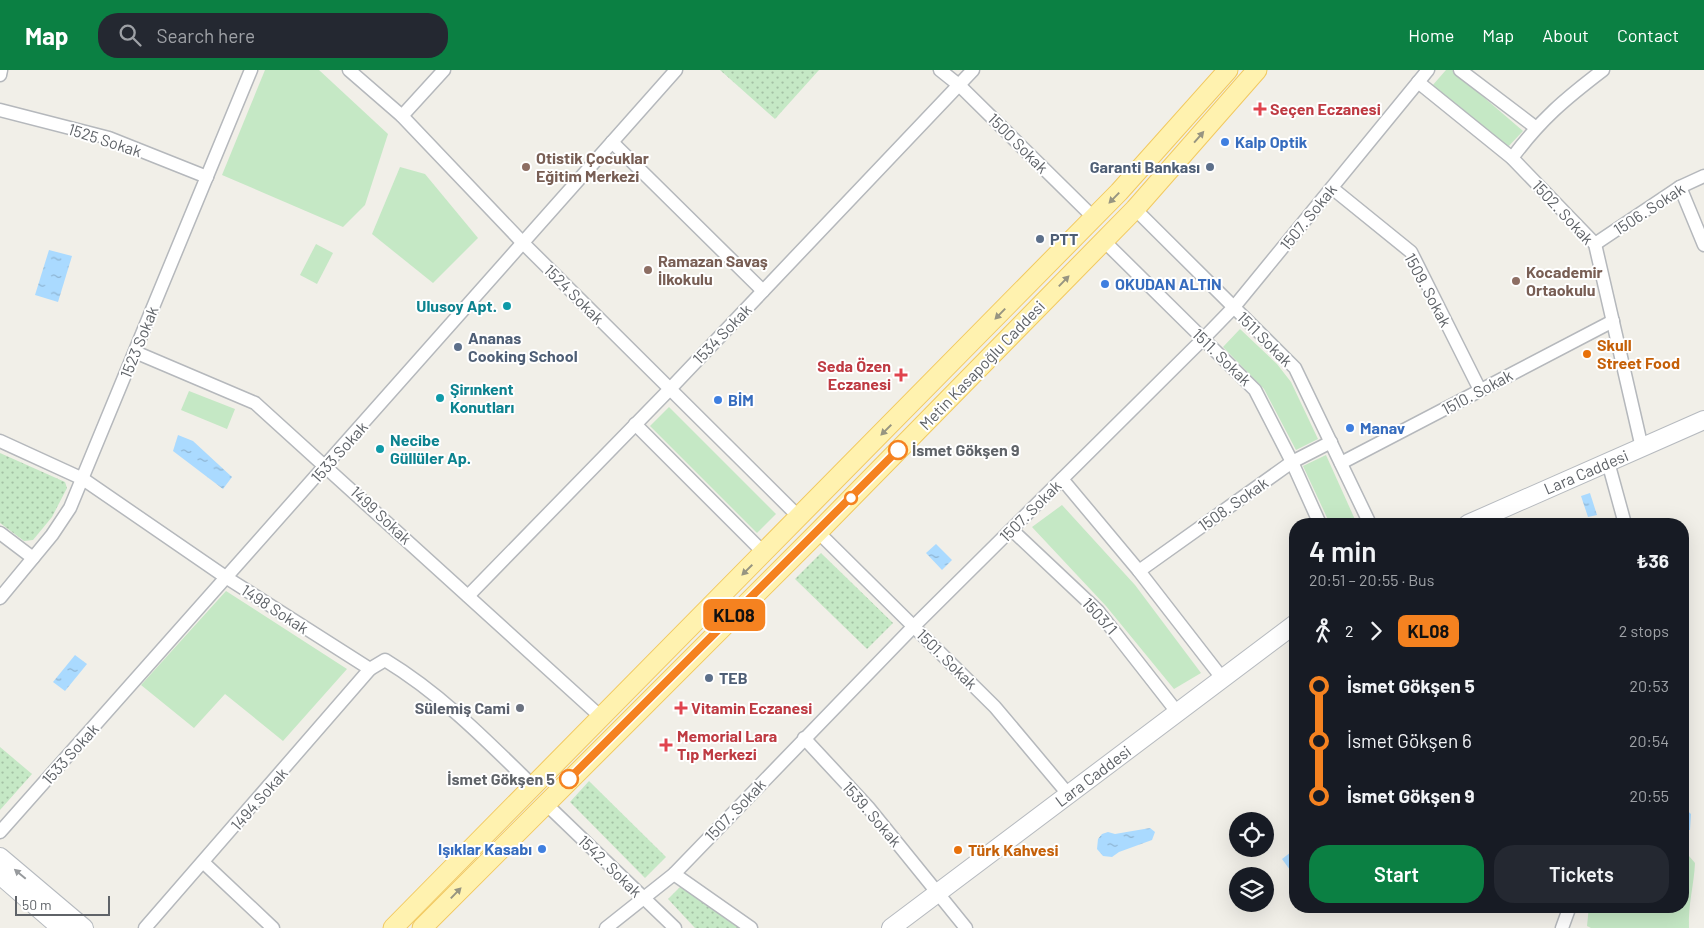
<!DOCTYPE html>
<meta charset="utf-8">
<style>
body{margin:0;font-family:Barlow,sans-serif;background:#242831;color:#f1f3f6;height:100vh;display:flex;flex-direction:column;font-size:19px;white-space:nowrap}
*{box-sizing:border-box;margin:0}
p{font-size:16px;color:#9ea1a6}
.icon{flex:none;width:28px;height:28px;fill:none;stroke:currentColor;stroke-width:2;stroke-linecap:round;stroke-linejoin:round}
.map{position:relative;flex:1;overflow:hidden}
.details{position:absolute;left:1289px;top:448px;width:400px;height:395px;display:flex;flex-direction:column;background:#171b24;border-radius:20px;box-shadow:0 5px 20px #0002}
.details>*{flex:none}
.badge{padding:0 10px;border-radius:8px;font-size:18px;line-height:32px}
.controls{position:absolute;left:1229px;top:742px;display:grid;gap:10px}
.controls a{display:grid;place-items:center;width:45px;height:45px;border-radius:50%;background:#171b24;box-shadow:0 5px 20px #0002;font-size:25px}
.scale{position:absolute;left:15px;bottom:12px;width:95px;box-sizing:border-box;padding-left:5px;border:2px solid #5f6368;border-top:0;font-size:14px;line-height:18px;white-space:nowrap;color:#5f6368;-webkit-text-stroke:4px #fff;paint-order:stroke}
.map>.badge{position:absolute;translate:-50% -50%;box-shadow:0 0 0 2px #fff}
.legs{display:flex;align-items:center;gap:8px;height:55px;padding:0 20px;font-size:16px}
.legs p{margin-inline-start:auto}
.overview{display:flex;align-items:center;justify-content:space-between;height:85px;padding:0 20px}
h1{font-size:28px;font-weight:600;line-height:38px}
.cta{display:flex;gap:10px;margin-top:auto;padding:10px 20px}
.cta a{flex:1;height:58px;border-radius:20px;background:#0b8043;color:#fff;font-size:20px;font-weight:600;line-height:58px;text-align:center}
.cta a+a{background:#242831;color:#f1f3f6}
ul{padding:0 20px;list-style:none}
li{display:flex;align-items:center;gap:18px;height:55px;font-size:19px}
li i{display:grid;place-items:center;width:8px;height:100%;margin:0 6px;background:currentColor}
li i::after{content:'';width:12px;height:12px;margin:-6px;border:4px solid;border-radius:50%;background:#171b24}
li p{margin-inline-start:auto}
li:first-child i{background:linear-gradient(#0000 50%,currentColor 0)}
li:last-child i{background:linear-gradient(currentColor 50%,#0000 0)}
header{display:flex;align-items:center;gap:30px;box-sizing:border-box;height:70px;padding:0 25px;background:#0b8043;color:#fff}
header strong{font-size:24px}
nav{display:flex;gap:28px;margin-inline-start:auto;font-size:18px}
.search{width:350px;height:45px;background:#242831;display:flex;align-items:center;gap:12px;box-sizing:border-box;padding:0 18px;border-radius:20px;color:#9ea1a6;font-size:19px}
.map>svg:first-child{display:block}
.grass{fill:#c5e8c5}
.park{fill:url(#park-dots)}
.water{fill:url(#water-ripples)}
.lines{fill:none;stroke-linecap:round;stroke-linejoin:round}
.street-casing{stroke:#b5b8bc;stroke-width:15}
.secondary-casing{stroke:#b6babf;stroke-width:20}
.primary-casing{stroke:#f2c960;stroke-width:21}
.street{stroke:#fff;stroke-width:12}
.secondary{stroke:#fff;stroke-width:18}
.primary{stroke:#fff2af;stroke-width:19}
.oneway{fill:#979581}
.oneway2{fill:#979a9d}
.line-1-casing{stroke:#fff;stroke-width:11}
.line-1{stroke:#f58220;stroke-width:8}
.health-dot{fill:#e0444e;stroke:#fff;stroke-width:2}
.shop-dot{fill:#3f7fe0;stroke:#fff;stroke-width:2}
.education-dot{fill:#8d6e63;stroke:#fff;stroke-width:2}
.service-dot{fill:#5c6f8a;stroke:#fff;stroke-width:2}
.culture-dot{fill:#0f9aa8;stroke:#fff;stroke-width:2}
.food-dot{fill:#e8710a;stroke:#fff;stroke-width:2}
.stop-1-dot{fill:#fff;stroke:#f58220;stroke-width:2.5}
.worship-dot{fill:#6b7280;stroke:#fff;stroke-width:2}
.labels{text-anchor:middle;stroke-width:4;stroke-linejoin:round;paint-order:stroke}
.health-label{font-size:16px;font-weight:bold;fill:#be3a42;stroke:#fff;text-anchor:start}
.street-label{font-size:16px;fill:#5f6368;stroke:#fff}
.shop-label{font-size:16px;font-weight:bold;fill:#366cbe;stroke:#fff;text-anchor:start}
.education-label{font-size:16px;font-weight:bold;fill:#785e54;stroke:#fff;text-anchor:start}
.service-label{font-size:16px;font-weight:bold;fill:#4e5e75;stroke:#fff;text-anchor:start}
.culture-label{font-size:16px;font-weight:bold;fill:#0d838f;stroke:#fff;text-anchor:start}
.food-label{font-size:16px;font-weight:bold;fill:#c56008;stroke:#fff;text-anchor:start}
.stop-label{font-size:16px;font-weight:bold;fill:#5f6368;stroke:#fff;text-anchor:start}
.worship-label{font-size:16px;font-weight:bold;fill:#5b616d;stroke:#fff;text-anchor:end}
</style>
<header>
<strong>Map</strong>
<div class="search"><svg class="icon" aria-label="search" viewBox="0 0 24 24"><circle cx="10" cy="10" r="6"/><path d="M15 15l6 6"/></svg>Search here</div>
<nav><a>Home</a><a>Map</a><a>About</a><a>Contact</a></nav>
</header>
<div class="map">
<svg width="1704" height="858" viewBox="0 0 1704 858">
<defs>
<pattern id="park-dots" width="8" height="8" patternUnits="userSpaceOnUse" patternTransform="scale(1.25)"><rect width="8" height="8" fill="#c5e8c5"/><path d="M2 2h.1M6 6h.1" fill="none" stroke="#a3c0a4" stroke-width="1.8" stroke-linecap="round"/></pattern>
<pattern id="water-ripples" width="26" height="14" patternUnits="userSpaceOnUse" patternTransform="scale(1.25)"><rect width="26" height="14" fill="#aadaff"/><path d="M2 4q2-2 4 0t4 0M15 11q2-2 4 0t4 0" fill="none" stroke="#8eb4d2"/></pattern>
</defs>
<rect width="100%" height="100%" fill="#f1efe8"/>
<g class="grass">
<path d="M265 0H319L388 64 365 135 343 157 222 105Z"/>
<path d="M1446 0H1452L1523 61 1506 79 1432 16Z"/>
<path d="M400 97 425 104 478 168 433 213 372 164Z"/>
<path d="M316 174 333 183 317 214 300 205Z"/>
<path d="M1240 259 1277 294 1291 312 1318 369 1296 380 1264 319 1223 277Z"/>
<path d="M189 321 235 339 227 359 181 340Z"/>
<path d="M669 337 776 444 757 463 650 356Z"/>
<path d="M1326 385 1357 454H1330L1303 396Z"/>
<path d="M1062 435 1135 515 1201 603 1174 619 1106 536 1032 457Z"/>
<path d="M226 521 347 599 283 671 225 624 194 658 141 615Z"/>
<path d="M1683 779 1695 793C1694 815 1688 834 1689 858H1591L1587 856 1589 836H1682Z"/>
</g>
<g class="park">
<path d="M720 0H819L775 49Z"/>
<path d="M0 383 65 412 67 418 52 447 33 470 24 471 0 453Z"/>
<path d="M821 483 893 553 867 579 795 509Z"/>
<path d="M0 677 32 704 0 740Z"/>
<path d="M589 711 666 787 645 808 570 732Z"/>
<path d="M682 815 743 858H695L668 829Z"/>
</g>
<g class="water">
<path d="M49 180 72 186 58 232 35 225Z"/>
<path d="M178 365 193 371 232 407 223 419 173 381Z"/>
<path d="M1590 423 1597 445 1588 447 1581 426Z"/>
<path d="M936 474 952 490 942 500 926 483Z"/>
<path d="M75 585 87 594 65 621 53 612Z"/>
<path d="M1683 737 1691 744 1690 760H1683Z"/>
<path d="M1150 758 1155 762 1152 770 1119 782 1112 787 1103 786 1097 779 1098 769 1102 764 1108 762 1115 764Z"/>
<path d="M1295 779V797L1290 800 1282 789Z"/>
</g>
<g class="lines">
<defs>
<g id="street">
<path d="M349 0 402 46 523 173 800 448"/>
<path d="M940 0 960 16 1094 148"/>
<path d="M1460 0 1535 57"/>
<path d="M0 5 1 0"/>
<path d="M1418 12 1512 88 1595 174 1642 378"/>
<path d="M0 40 109 68 207 107"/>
<path d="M402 46 444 0"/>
<path d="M612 72 763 221"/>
<path d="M1512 88C1541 49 1565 29 1603 0"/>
<path d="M1680 117 1704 175"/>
<path d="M1332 118 1411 182 1480 320"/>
<path d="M1135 139 1295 298 1370 454"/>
<path d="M1104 171 1255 320 1292 392 1320 454"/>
<path d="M1595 174 1680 117 1704 106"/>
<path d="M135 282 255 333 601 647"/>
<path d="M635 354 764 483"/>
<path d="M0 371 83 409 227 508 370 599 385 590C441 624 486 670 532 715"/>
<path d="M1608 392 1625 454"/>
<path d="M1341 393 1613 251"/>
<path d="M1062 409 1139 501 1222 608"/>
<path d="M1012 460 1098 541 1177 642"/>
<path d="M818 462 995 637 1068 724"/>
<path d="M0 463 33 488"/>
<path d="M1139 501 1292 392 1331 372"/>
<path d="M468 526 669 320 973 0"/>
<path d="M0 528 52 465 70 438 251 0"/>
<path d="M804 668 868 737 966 858"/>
<path d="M545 733 675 858"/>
<path d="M0 762 676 0"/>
<path d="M204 793 273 858"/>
<path d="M674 804 751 858"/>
<path d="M145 858 370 599"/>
<path d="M606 858 674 804 914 556 1203 269 1234 237 1428 0"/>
<path d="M1562 858 1570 836"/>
</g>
<g id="secondary">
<path d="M1468 454 1704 350"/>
<path d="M0 787 84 858"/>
<path d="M0 805 61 858"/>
<path d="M891 858 1295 554"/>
</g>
<g id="primary">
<path d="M393 858 1119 122 1228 0"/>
<path d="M422 858 818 462 1135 139 1257 0"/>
</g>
</defs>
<use href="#street" class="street-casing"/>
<use href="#secondary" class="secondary-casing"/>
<use href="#primary" class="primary-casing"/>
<use href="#street" class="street"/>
<use href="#secondary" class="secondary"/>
<use href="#primary" class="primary"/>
</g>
<defs><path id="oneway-solid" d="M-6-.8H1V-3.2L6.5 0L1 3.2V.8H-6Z" transform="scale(1.25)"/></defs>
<g class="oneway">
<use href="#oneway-solid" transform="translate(1199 67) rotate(-49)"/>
<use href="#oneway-solid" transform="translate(1114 128) rotate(134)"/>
<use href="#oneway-solid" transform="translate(1064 211) rotate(-46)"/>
<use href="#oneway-solid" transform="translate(1000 244) rotate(134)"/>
<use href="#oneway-solid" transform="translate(886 360) rotate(135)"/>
<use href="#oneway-solid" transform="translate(747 500) rotate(135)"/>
<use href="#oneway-solid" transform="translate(456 823) rotate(-46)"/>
</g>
<use class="oneway2" href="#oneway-solid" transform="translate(20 804) rotate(-140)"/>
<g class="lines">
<defs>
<path id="line-1" d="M569 709 898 380"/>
</defs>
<use href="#line-1" class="line-1-casing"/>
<use href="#line-1" class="line-1"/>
</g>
<g class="health-dot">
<path d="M1257.5 31.5h5v5h5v5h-5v5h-5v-5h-5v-5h5z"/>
<path d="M898.5 297.5h5v5h5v5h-5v5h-5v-5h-5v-5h5z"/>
<path d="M678.5 630.5h5v5h5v5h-5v5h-5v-5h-5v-5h5z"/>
<path d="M663.5 667.5h5v5h5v5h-5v5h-5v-5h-5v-5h5z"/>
</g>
<g class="shop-dot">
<circle cx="1225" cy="72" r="5"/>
<circle cx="1105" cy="214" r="5"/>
<circle cx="718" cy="330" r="5"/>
<circle cx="1350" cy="358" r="5"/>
<circle cx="542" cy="779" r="5"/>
</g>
<g class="education-dot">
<circle cx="526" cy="97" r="5"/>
<circle cx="648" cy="200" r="5"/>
<circle cx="1516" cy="211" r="5"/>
</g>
<g class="service-dot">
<circle cx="1210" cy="97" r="5"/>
<circle cx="1040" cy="169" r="5"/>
<circle cx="458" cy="277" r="5"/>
<circle cx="709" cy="608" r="5"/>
</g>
<g class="culture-dot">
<circle cx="507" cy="236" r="5"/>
<circle cx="440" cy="328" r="5"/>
<circle cx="380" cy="379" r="5"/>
</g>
<g class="food-dot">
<circle cx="1587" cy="284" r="5"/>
<circle cx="958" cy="780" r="5"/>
</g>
<g class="stop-1-dot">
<circle cx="898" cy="380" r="9"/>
<circle cx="851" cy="428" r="6"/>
<circle cx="569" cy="709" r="9"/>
</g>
<circle class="worship-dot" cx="520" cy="638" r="5"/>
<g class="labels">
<g class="health-label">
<text x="1270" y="45">Seçen Eczanesi</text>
<text x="891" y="302" text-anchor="end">Seda Özen<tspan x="891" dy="18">Eczanesi</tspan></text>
<text x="691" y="644">Vitamin Eczanesi</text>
<text x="677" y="672">Memorial Lara<tspan x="677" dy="18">Tıp Merkezi</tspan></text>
</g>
<g class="street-label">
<text transform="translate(105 70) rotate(18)" y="6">1525 Sokak</text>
<text transform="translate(1018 73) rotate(45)" y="6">1500 Sokak</text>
<text transform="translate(1649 139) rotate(-33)" y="6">1506. Sokak</text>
<text transform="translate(1563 142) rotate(47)" y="6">1502. Sokak</text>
<text transform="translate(1308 147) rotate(-51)" y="6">1507. Sokak</text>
<text transform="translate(1428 220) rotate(62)" y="6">1509. Sokak</text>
<text transform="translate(574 224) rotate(45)" y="6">1524 Sokak</text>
<text transform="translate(722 264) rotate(-46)" y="6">1534 Sokak</text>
<text transform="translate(1265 269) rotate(45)" y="6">1511 Sokak</text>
<text transform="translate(139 272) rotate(-68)" y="6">1523 Sokak</text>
<text transform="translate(1222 287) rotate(44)" y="6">1511. Sokak</text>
<text transform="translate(982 295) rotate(-46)" y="6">Metin Kasapoğlu Caddesi</text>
<text transform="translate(1477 322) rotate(-28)" y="6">1510. Sokak</text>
<text transform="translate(339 382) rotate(-48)" y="6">1533 Sokak</text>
<text transform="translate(1586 402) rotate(-23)" y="6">Lara Caddesi</text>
<text transform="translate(1233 434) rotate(-35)" y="6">1508. Sokak</text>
<text transform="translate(1030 441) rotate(-45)" y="6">1507. Sokak</text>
<text transform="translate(381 445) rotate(43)" y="6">1499 Sokak</text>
<text transform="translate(275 539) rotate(33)" y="6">1498 Sokak</text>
<text transform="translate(1100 546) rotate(48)" y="6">1503/1</text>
<text transform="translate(947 589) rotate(45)" y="6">1501. Sokak</text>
<text transform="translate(70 684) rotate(-48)" y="6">1533 Sokak</text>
<text transform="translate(1093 706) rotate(-37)" y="6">Lara Caddesi</text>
<text transform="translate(259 729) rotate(-49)" y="6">1494 Sokak</text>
<text transform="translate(735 740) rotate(-46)" y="6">1507. Sokak</text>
<text transform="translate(872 744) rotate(49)" y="6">1539. Sokak</text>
<text transform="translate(610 796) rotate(44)" y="6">1542. Sokak</text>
</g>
<g class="shop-label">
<text x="1235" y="78">Kalp Optik</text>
<text x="1115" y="220">OKUDAN ALTIN</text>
<text x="728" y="336">BİM</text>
<text x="1360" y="364">Manav</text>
<text x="532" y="785" text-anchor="end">Işıklar Kasabı</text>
</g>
<g class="education-label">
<text x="536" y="94">Otistik Çocuklar<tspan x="536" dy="18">Eğitim Merkezi</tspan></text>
<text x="658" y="197">Ramazan Savaş<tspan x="658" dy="18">İlkokulu</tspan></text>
<text x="1526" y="208">Kocademir<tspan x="1526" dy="18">Ortaokulu</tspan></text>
</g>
<g class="service-label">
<text x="1200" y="103" text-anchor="end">Garanti Bankası</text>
<text x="1050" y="175">PTT</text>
<text x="468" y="274">Ananas<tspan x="468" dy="18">Cooking School</tspan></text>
<text x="719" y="614">TEB</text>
</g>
<g class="culture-label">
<text x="497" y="242" text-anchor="end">Ulusoy Apt.</text>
<text x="450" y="325">Şirınkent<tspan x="450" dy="18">Konutları</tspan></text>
<text x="390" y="376">Necibe<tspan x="390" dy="18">Güllüler Ap.</tspan></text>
</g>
<g class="food-label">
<text x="1597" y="281">Skull<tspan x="1597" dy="18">Street Food</tspan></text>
<text x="968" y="786">Türk Kahvesi</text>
</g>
<g class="stop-label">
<text x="912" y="386">İsmet Gökşen 9</text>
<text x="555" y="715" text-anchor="end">İsmet Gökşen 5</text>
</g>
<g class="worship-label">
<text x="510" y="644">Sülemiş Cami</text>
</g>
</g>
</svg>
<div class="controls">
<a><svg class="icon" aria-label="locate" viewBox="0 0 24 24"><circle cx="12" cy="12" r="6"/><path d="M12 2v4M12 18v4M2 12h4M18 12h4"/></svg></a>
<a><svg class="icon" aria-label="layers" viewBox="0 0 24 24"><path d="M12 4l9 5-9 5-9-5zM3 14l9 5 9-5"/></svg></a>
</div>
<div class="scale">50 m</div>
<b class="badge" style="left:734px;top:545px;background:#f58220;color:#111">KL08</b>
<section class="details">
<div class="overview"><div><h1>4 min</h1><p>20:51 – 20:55 · Bus</p></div><b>₺36</b></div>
<div class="legs"><svg class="icon" aria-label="walk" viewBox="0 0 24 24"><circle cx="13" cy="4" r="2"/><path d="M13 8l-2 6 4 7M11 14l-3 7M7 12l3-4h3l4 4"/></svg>2<svg class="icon" aria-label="forward" viewBox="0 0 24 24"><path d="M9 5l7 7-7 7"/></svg><b class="badge" style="background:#f58220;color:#111">KL08</b><p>2 stops</p></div>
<ul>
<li><i style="color:#f58220"></i><b>İsmet Gökşen 5</b><p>20:53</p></li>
<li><i style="color:#f58220"></i><span>İsmet Gökşen 6</span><p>20:54</p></li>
<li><i style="color:#f58220"></i><b>İsmet Gökşen 9</b><p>20:55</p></li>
</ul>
<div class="cta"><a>Start</a><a>Tickets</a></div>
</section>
</div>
